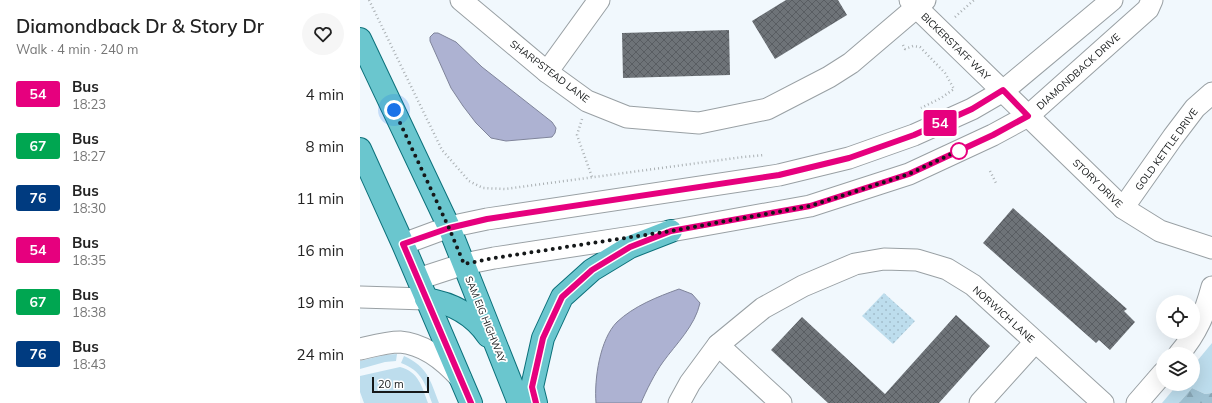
<!DOCTYPE html>
<meta charset="utf-8">
<style>
body{margin:0;font-family:Mulish,sans-serif;background:#f6f6f6;color:#222;height:100vh;display:flex;flex-direction:column;font-size:15px;white-space:nowrap}
*{box-sizing:border-box;margin:0}
p{font-size:13px;color:#767676}
.icon{flex:none;width:22px;height:22px;fill:none;stroke:currentColor;stroke-width:2;stroke-linecap:round;stroke-linejoin:round}
.map{position:relative;flex:1;overflow:hidden}
.drawer{display:flex;flex-direction:column;background:#fff;width:360px}
.drawer>*{flex:none}
.badge{padding:0 8px;border-radius:3px;font-size:14px;line-height:26px}
.buttons{position:absolute;left:796px;top:295px;display:grid;gap:8px}
.buttons a{display:grid;place-items:center;width:44px;height:44px;border-radius:50%;background:#fff;box-shadow:0 4px 16px #0002;font-size:20px}
.scale{position:absolute;left:12px;bottom:10px;width:57px;box-sizing:border-box;padding-left:4px;border:2px solid #151819;border-top:0;font-size:11px;line-height:14px;white-space:nowrap;color:#151819;-webkit-text-stroke:3px #fff;paint-order:stroke}
.you{position:absolute;width:20px;height:20px;margin:-10px;border:3px solid #fff;border-radius:50%;background:#1a73e8;box-shadow:0 0 0 6px #1a73e833}
.map>.badge{position:absolute;translate:-50% -50%;box-shadow:0 0 0 2px #fff}
.round{display:grid;place-items:center;flex:none;width:42px;height:42px;border-radius:21px;background:#f6f6f6}
.head{display:flex;align-items:center;justify-content:space-between;height:68px;padding:0 16px}
h1{font-size:19px;font-weight:600;line-height:30px}
ul{padding:0;list-style:none}
li{display:flex;align-items:center;gap:12px;height:52px;padding:0 16px}
li div{flex:1}
li b{display:block;font-size:15px}
li em{font-style:normal}
li .badge{min-width:44px;font-weight:700;text-align:center}
main{display:flex;flex:1;min-height:0}
.map>svg:first-child{display:block}
.green{fill:#bddded}
.forest{fill:url(#forest-firs)}
.park{fill:url(#park-dots)}
.water{fill:#adb2d2;stroke:#7f849a}
.building{fill:url(#building-cross-hatch)}
.lines{fill:none;stroke-linecap:round;stroke-linejoin:round}
.minor-casing{stroke:#99a0a4;stroke-width:23}
.major-casing{stroke:#0b707a;stroke-width:24}
.path{stroke:#aab0b3;stroke-width:2.5;stroke-dasharray:1 3;stroke-linecap:butt}
.minor{stroke:#fff;stroke-width:21}
.major{stroke:#6ac6ce;stroke-width:22}
.line-casing{stroke:#fff;stroke-width:9}
.line{stroke:#e6007e;stroke-width:6}
.walk{stroke:#151819;stroke-width:4;stroke-dasharray:0 7.2}
.stop-dot{fill:#fff;stroke:#e6007e;stroke-width:2}
.labels{text-anchor:middle;stroke-width:3.5;stroke-linejoin:round;paint-order:stroke}
.street-label{font-size:10px;fill:#151819;stroke:#fff}
</style>
<main>
<section class="drawer">
<div class="head"><div><h1>Diamondback Dr &amp; Story Dr</h1><p>Walk · 4 min · 240 m</p></div><a class="round"><svg class="icon" aria-label="heart" viewBox="0 0 24 24"><path d="M12 20l-8-8c-3-5 5-10 8-4 3-6 11-1 8 4z"/></svg></a></div>
<ul>
<li><span class="badge" style="background:#e6007e;color:#fff">54</span><div><b>Bus</b><p>18:23</p></div><em>4 min</em></li>
<li><span class="badge" style="background:#00a651;color:#fff">67</span><div><b>Bus</b><p>18:27</p></div><em>8 min</em></li>
<li><span class="badge" style="background:#003b80;color:#fff">76</span><div><b>Bus</b><p>18:30</p></div><em>11 min</em></li>
<li><span class="badge" style="background:#e6007e;color:#fff">54</span><div><b>Bus</b><p>18:35</p></div><em>16 min</em></li>
<li><span class="badge" style="background:#00a651;color:#fff">67</span><div><b>Bus</b><p>18:38</p></div><em>19 min</em></li>
<li><span class="badge" style="background:#003b80;color:#fff">76</span><div><b>Bus</b><p>18:43</p></div><em>24 min</em></li>
</ul>
</section>
<div class="map">
<svg width="852" height="403" viewBox="0 0 852 403">
<defs>
<pattern id="forest-firs" width="22" height="20" patternUnits="userSpaceOnUse"><rect width="22" height="20" fill="#9fc2d3"/><path d="M5 1l3.5 6h-7zM16 11l3.5 6h-7z" fill="#88a6b5"/></pattern>
<pattern id="park-dots" width="8" height="8" patternUnits="userSpaceOnUse"><rect width="8" height="8" fill="#bddded"/><path d="M2 2h.1M6 6h.1" fill="none" stroke="#a2bdcb" stroke-width="1.8" stroke-linecap="round"/></pattern>
<pattern id="building-cross-hatch" width="8" height="8" patternUnits="userSpaceOnUse"><rect width="8" height="8" fill="#6e7378"/><path d="M0 0l8 8M0 8l8-8" fill="none" stroke="#595d62"/></pattern>
</defs>
<rect width="100%" height="100%" fill="#f1f8fd"/>
<g class="green">
<path d="M852 343V393L845 394 832 388 819 403H802L818 384H833V366Z"/>
<path d="M37 354 36 361 25 362 0 369V361L24 355Z"/>
<path d="M44 356C68 367 70 380 79 403H72C65 383 62 371 41 363Z"/>
<path d="M40 367C59 372 62 387 68 403H4L0 392V376Z"/>
</g>
<path class="forest" d="M832 388 845 394 852 393V403H819Z"/>
<path class="park" d="M524 293 555 321 533 344 502 316Z"/>
<g class="water">
<path d="M74 33H78L96 42 122 67 192 122 196 128 195 133 192 137 146 141 131 138 116 123 103 106 91 88 70 41V37Z"/>
<path d="M319 289 332 294 340 303C335 326 316 344 303 362 295 373 286 391 281 403H236C234 379 240 339 257 322 274 306 297 297 319 289Z"/>
</g>
<g class="building">
<path d="M426 0H478L487 15 415 59 392 21Z"/>
<path d="M369 30 370 75 263 78 262 33Z"/>
<path d="M653 208 767 309 764 311 775 322 750 350 739 340 736 343 623 243Z"/>
<path d="M596 315 630 346 579 403H468L411 350 442 317 525 394Z"/>
</g>
<g class="lines">
<defs>
<g id="minor">
<path d="M101 0 187 72 227 101 267 117 339 123 407 109 469 77 491 63 565 0"/>
<path d="M550 0 556 7 763 208 800 231 852 248"/>
<path d="M187 72 239 0"/>
<path d="M763 208 813 137 835 108 852 93"/>
<path d="M43 244 89 227 127 219 419 175 489 158 554 135 612 109 643 91 752 0"/>
<path d="M58 279 104 264 134 258 311 231 450 206 549 174 633 135 668 116 788 9 792 0"/>
<path d="M0 297 66 299"/>
<path d="M358 345 421 403"/>
<path d="M0 349C13 346 27 342 40 342 64 344 86 362 101 379"/>
<path d="M819 354C837 333 845 313 852 287"/>
<path d="M319 403 330 383 358 345 403 308 443 286 495 264 524 259 557 260 587 269 613 285 743 403"/>
<path d="M620 403 675 342"/>
<path d="M777 403 803 373"/>
</g>
<g id="major">
<path d="M0 39 89 227 159 403"/>
<path d="M0 149 43 244 111 403"/>
<path d="M66 299C92 303 113 314 128 336"/>
<path d="M176 403 172 387 183 338 202 297 232 270 270 247 311 231"/>
</g>
</defs>
<use href="#minor" class="minor-casing"/>
<use href="#major" class="major-casing"/>
<g class="path">
<path d="M9 0 82 150 109 181 123 188 145 189 383 157 404 155"/>
<path d="M595 17 614 0"/>
<path d="M543 45 545 49 553 46 560 47 585 73 594 89 581 98 561 108"/>
<path d="M222 119 217 135 232 177"/>
<path d="M630 171 637 185"/>
</g>
<use href="#minor" class="minor"/>
<use href="#major" class="major"/>
</g>
<g class="lines">
<defs>
<path id="line" d="M111 403 43 244 89 228 127 219 419 175 489 158 554 135 612 109 643 90 668 116 633 135 549 174 450 206 311 231 270 247 232 270 202 297 183 338 172 387 176 403"/>
</defs>
<use href="#line" class="line-casing"/>
<use href="#line" class="line"/>
<path class="walk" d="M34 110 89 228 104 264 134 258 311 231 450 206 549 174 604 148 599 151"/>
</g>
<circle class="stop-dot" cx="599" cy="151" r="8"/>
<g class="labels">
<g class="street-label">
<text transform="translate(596 46) rotate(44)" y="4">BICKERSTAFF WAY</text>
<text transform="translate(190 71) rotate(37)" y="4">SHARPSTEAD LANE</text>
<text transform="translate(718 71) rotate(-42)" y="4">DIAMONDBACK DRIVE</text>
<text transform="translate(806 149) rotate(-54)" y="4">GOLD KETTLE DRIVE</text>
<text transform="translate(738 183) rotate(44)" y="4">STORY DRIVE</text>
<text transform="translate(644 314) rotate(42)" y="4">NORWICH LANE</text>
<text transform="translate(126 319) rotate(68)" y="4">SAM EIG HIGHWAY</text>
</g>
</g>
</svg>
<div class="buttons">
<a><svg class="icon" aria-label="locate" viewBox="0 0 24 24"><circle cx="12" cy="12" r="6"/><path d="M12 2v4M12 18v4M2 12h4M18 12h4"/></svg></a>
<a><svg class="icon" aria-label="layers" viewBox="0 0 24 24"><path d="M12 4l9 5-9 5-9-5zM3 14l9 5 9-5"/></svg></a>
</div>
<div class="scale">20 m</div>
<div class="you" style="left:34px;top:110px"></div>
<b class="badge" style="left:580px;top:123px;background:#e6007e;color:#fff">54</b>
</div>
</main>
